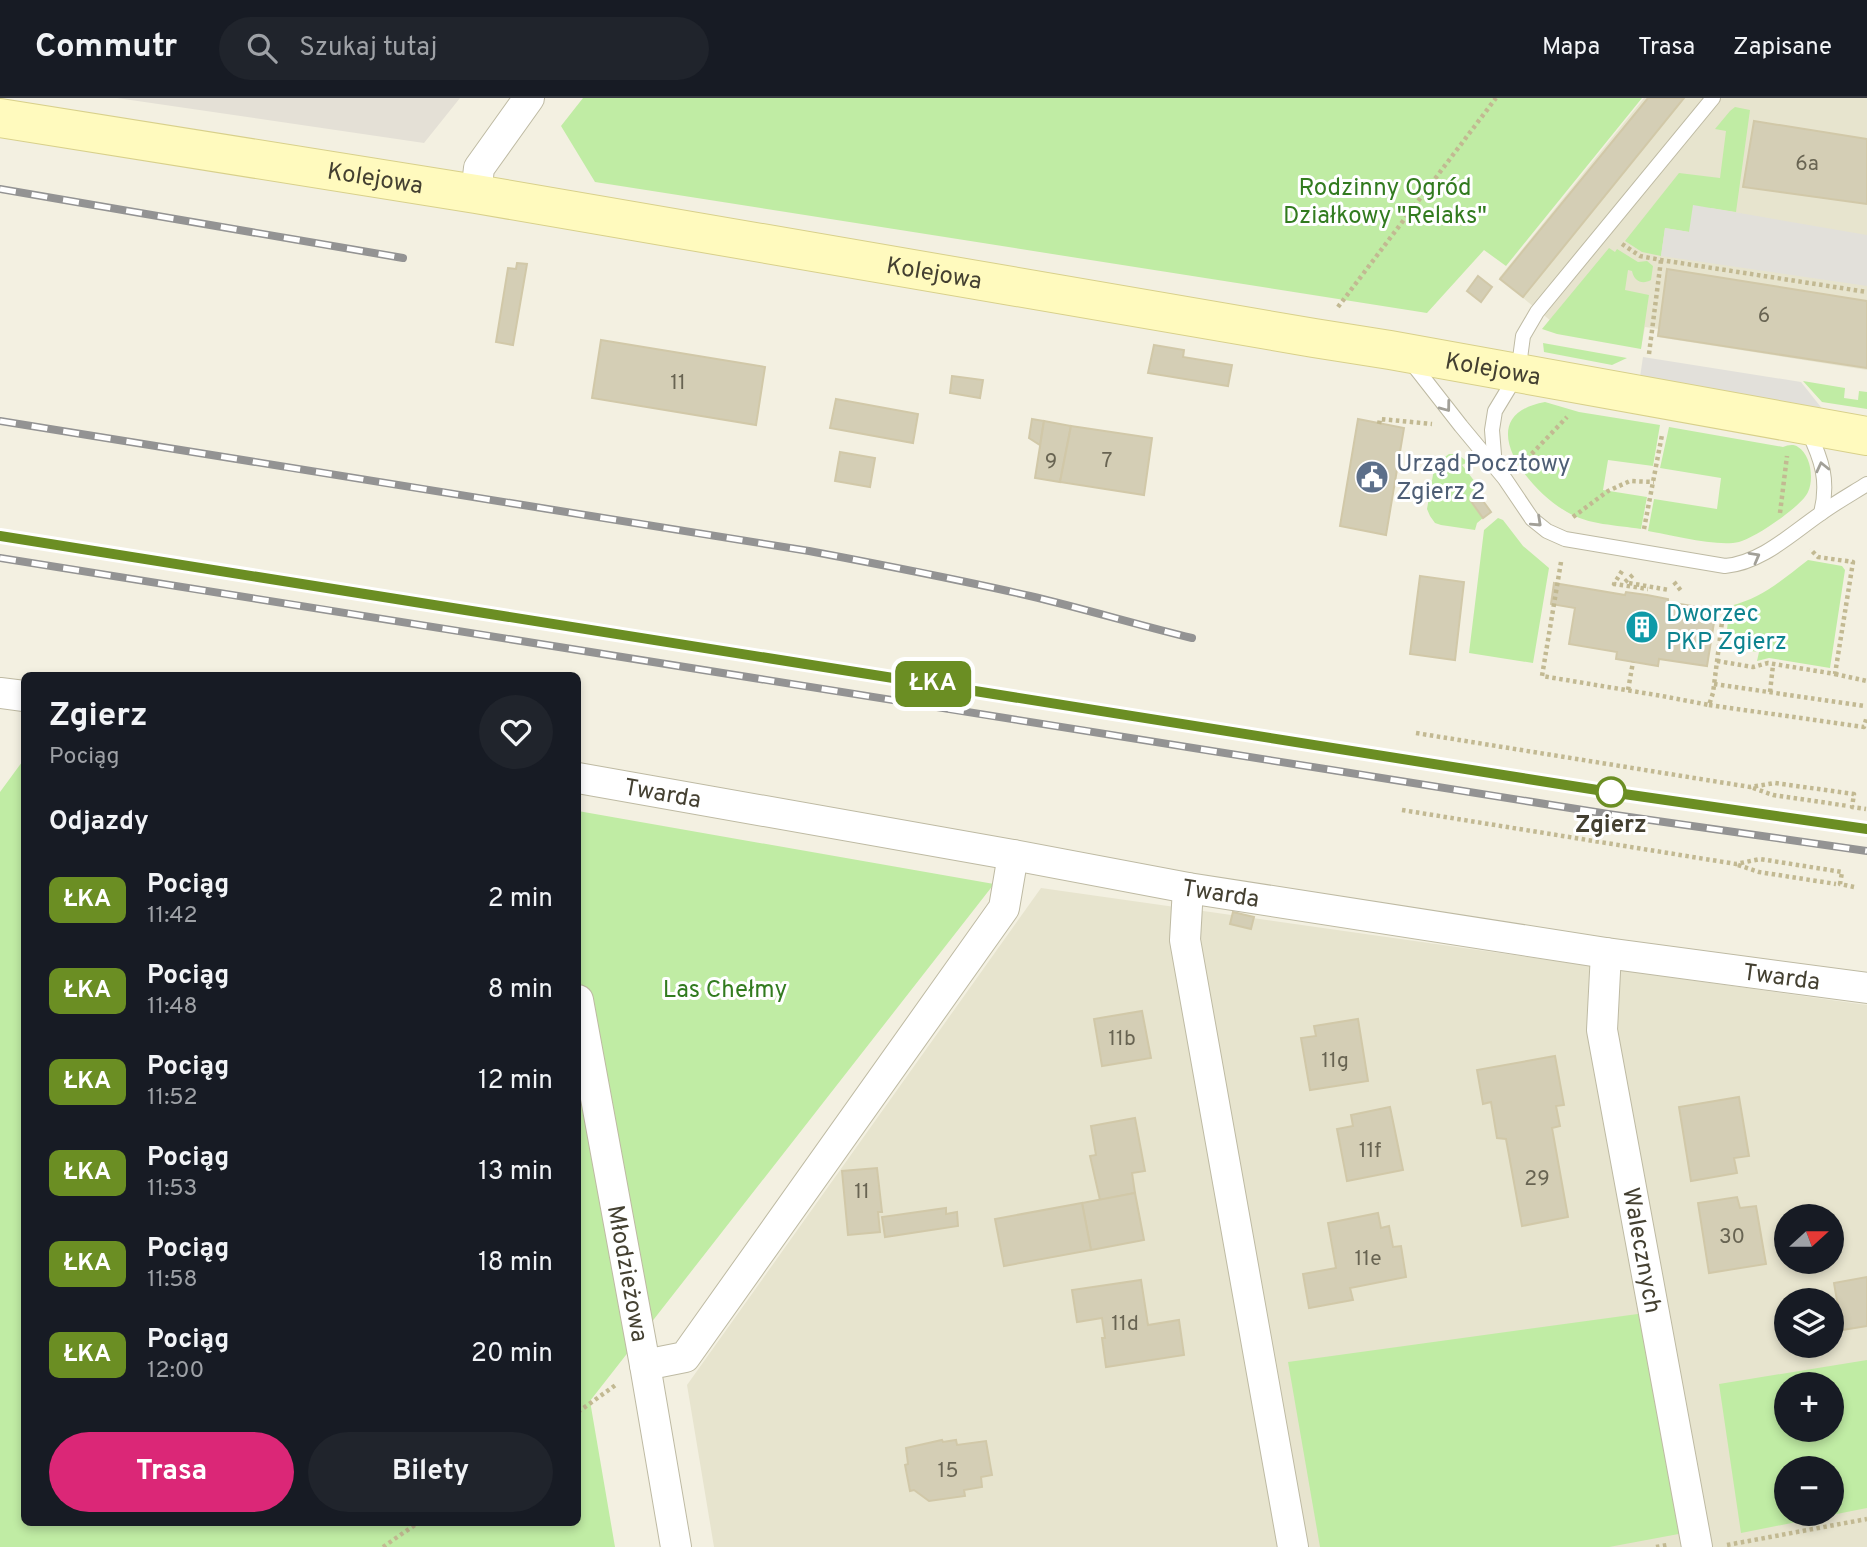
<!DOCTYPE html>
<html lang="pl">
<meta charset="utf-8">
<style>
body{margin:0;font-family:Overpass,sans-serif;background:#20242c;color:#f1f3f6;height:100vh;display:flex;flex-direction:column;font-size:26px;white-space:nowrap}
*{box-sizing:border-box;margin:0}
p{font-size:23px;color:#9ea1a6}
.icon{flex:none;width:38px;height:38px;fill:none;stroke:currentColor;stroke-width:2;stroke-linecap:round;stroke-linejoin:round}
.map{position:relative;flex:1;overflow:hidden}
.panel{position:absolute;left:21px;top:574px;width:560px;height:854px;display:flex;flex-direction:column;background:#171b24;border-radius:10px;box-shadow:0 4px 10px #0003}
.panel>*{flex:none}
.badge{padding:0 14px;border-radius:10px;font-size:24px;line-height:46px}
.needle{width:46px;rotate:69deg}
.tools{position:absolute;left:1774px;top:1106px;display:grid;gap:14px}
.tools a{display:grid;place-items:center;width:70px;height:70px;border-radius:50%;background:#171b24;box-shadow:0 4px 10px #0003;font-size:35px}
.map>.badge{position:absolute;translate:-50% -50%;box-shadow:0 0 0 4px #fff}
h2{padding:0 28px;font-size:26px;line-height:63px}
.round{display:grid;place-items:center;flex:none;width:74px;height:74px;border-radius:37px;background:#20242c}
.head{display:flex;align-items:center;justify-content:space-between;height:119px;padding:0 28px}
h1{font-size:33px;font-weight:700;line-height:52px}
.action{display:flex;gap:14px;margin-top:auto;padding:14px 28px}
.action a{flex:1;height:80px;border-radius:42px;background:#db2777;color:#fff;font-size:28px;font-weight:700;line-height:80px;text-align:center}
.action a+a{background:#20242c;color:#f1f3f6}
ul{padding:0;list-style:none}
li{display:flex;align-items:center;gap:21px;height:91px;padding:0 28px}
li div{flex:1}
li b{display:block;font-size:26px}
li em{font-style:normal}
li .badge{min-width:77px;font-weight:700;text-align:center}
header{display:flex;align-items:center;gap:42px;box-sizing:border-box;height:98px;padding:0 35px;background:#171b24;border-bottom:2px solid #363941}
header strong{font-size:33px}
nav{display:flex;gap:38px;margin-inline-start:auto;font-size:24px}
.search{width:490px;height:63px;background:#20242c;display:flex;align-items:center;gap:18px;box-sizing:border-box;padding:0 24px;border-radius:38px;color:#9ea1a6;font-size:26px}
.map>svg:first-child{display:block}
.residential{fill:#e7e4ce;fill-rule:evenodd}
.industrial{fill:#e4e0d6}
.green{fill:#c0eca4;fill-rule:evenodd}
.parking{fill:#e2e0da}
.building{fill:#d4ceb5;stroke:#d1c8a8;stroke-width:2}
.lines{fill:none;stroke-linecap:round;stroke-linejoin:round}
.lane-casing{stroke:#bebaa3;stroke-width:16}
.street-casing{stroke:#bebaa3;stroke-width:32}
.secondary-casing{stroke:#d8d08b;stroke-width:40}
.path{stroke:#c2b992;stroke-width:4.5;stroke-dasharray:3.5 3.5;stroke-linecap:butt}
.lane{stroke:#fff;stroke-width:14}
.street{stroke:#fff;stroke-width:30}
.secondary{stroke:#fffabe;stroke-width:38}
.rail-casing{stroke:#939393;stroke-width:8}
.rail{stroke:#fff;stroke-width:5;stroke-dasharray:16;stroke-linecap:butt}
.oneway{stroke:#a2a098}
.line-casing{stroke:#fff;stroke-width:16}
.line{stroke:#6b8e23;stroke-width:10}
.stop-dot{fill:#fff;stroke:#6b8e23;stroke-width:3.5}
.labels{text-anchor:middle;stroke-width:6;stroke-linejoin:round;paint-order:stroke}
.number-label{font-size:21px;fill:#686452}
.street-label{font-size:24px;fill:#444031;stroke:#fff}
.park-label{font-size:24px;fill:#327b1f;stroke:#fff}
.service-label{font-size:24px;fill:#4e5e75;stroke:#fff;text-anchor:start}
.culture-label{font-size:24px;fill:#0d838f;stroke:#fff;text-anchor:start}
.stop-label{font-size:24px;font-weight:bold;fill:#444031;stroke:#fff}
</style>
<header>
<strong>Commutr</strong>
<div class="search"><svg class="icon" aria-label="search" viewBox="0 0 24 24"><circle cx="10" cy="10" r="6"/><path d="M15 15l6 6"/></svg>Szukaj tutaj</div>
<nav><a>Mapa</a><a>Trasa</a><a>Zapisane</a></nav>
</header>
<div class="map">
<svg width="1867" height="1449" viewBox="0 0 1867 1449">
<rect width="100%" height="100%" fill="#f3f0e1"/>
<g class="residential">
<path d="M1644 0H1867V272L1657 239 1659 231 1645 229 1641 250 1568 237 1499 180Z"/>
<path d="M1041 790 1867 907V1449H714L687 1287ZM1787 1118H1832V1164H1787ZM1787 1202H1832V1248H1787ZM1787 1286H1832V1332H1787ZM1787 1370H1832V1416H1787Z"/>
</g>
<path class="industrial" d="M117 0H460L424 45Z"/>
<g class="green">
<path d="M583 0H1642L1506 168 1484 152 1427 215 595 84 561 28Z"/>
<path d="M1735 9 1750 12 1736 114 1711 110 1690 134 1665 130 1661 158 1642 154 1625 143 1679 75 1720 80 1726 33 1715 31 1730 13Z"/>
<path d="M1609 150 1615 154 1617 151 1638 164 1647 163 1653 168 1651 182C1642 187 1634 183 1632 173L1628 172 1625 192 1649 197 1641 251 1557 236 1542 231Z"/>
<path d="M1543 245 1627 260 1612 267 1544 254Z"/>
<path d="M1803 283 1845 290 1844 300 1858 302 1859 293 1867 294V311L1822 304Z"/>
<path d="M1545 304 1579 314 1660 327 1653 368 1608 362 1603 392 1647 399 1641 431C1617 427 1588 427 1567 414 1529 393 1468 318 1545 304Z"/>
<path d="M1669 329 1783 349C1788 347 1794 346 1798 349 1811 357 1814 381 1808 394 1802 408 1755 440 1739 444 1717 449 1671 437 1648 433L1654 401 1717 411 1721 380 1660 370Z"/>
<path d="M1449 356H1457L1468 364 1462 367 1482 393 1470 402 1483 420 1477 425 1475 432 1441 427 1435 425 1430 418 1427 411 1434 371 1438 364Z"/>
<path d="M1498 420 1503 422 1523 448 1549 470 1533 565 1469 555 1484 432Z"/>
<path d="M1808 462 1842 468 1845 472 1830 570 1769 560 1757 563 1759 554 1735 551 1736 541 1726 539 1730 508C1762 500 1782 482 1808 462Z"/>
<path d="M22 664 24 665V1424H578V713L994 786 590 1303 615 1449H0V694Z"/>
<path d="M1645 1215 1684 1435 1609 1449H1320L1288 1264Z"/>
<path d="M1867 1262V1410L1741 1435 1719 1286ZM1787 1286H1832V1332H1787ZM1787 1370H1832V1416H1787Z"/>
</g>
<g class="parking">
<path d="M1693 107 1867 137V188L1661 158 1665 130 1689 134Z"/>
<path d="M1643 259 1801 284 1824 313 1640 279Z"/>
</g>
<g class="building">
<path d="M1648 0H1684L1523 199 1500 181Z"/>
<path d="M1754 23 1867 41V106L1743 89Z"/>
<path d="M517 165 527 166 513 247 496 244 508 170 516 171Z"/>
<path d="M1667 171 1867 203V270L1658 238Z"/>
<path d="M1478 178 1492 189 1481 204 1467 193Z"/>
<path d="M601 242 765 269 756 327 592 300Z"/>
<path d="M1154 247 1184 252 1183 259 1232 267 1228 288 1148 275Z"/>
<path d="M952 278 983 282 980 300 950 295Z"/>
<path d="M836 301 918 316 913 345 830 330Z"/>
<path d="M1032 321 1044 323 1040 347 1029 340Z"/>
<path d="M1358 321 1404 330 1386 437 1340 428Z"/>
<path d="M1044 323 1071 328 1060 384 1035 380Z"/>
<path d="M1071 328 1152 340 1144 397 1060 384Z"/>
<path d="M840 354 875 360 870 389 835 383Z"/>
<path d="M1478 396 1491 414 1483 420 1470 402Z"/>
<path d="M1420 478 1464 484 1455 562 1410 556Z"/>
<path d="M1554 485 1625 497 1626 494 1647 497 1668 501V504L1716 512 1707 568 1659 561 1658 568 1616 561 1617 554 1569 546 1575 510 1551 506Z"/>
<path d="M1233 814 1254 819 1251 831 1230 826Z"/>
<path d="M1142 913 1151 960 1102 968 1094 921Z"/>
<path d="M1358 921 1368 983 1310 992 1301 940 1316 938 1314 928Z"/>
<path d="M1555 958 1564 1007 1556 1008 1560 1028 1552 1030 1568 1119 1522 1128 1506 1041 1497 1040 1491 1004 1483 1006 1477 972Z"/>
<path d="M1739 999 1749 1058 1734 1060 1737 1075 1691 1083 1679 1009Z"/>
<path d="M1390 1009 1403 1072 1347 1083 1337 1031 1353 1028 1351 1017Z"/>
<path d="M1135 1020 1145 1073 1132 1075 1135 1095 1100 1102 1090 1058 1096 1057 1091 1028Z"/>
<path d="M877 1070 882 1114H878L880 1134 848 1137 842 1073Z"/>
<path d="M1135 1095 1144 1142 1091 1152 1082 1105Z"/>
<path d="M1737 1099 1740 1110 1756 1108 1766 1166 1709 1175 1698 1105Z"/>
<path d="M1082 1105 1091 1152 1004 1168 995 1121Z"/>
<path d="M946 1110V1116L957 1114 958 1128 885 1139 882 1119Z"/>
<path d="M1378 1115 1381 1130 1389 1128 1393 1149 1401 1148 1406 1179 1350 1190 1353 1202 1309 1210 1303 1176 1336 1170 1328 1125Z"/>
<path d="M1867 1179V1228L1842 1232 1834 1185Z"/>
<path d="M1141 1182 1148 1227 1179 1222 1184 1257 1106 1269 1102 1240H1105L1102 1220 1077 1224 1072 1192Z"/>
<path d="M942 1342 943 1344 956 1342 957 1347 986 1343 992 1377 981 1379 982 1389 964 1392 965 1398 929 1403 914 1392 910 1393 905 1367 908 1366 906 1350Z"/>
</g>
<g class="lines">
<defs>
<g id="lane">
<path d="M1411 264 1461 328 1505 381 1532 421 1547 433 1565 441 1725 468C1761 465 1791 436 1820 416 1835 405 1851 396 1867 386"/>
<path d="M1808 333C1822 362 1829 383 1821 415"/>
<path d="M1495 369 1492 332 1495 313 1518 275 1523 238 1537 214 1713 0"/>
</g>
<g id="street">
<path d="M476 96 479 70 529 0"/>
<path d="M0 595 24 598"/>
<path id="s1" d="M578 680 1013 757 1188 790 1606 855 1867 890"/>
<path d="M1188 790 1185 842 1293 1449"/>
<path id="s2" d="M1606 855 1602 932 1697 1449"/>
<path id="s3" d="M578 902 645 1267 676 1449"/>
<path d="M645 1267 685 1259 1004 810 1013 757"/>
</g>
<g id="secondary">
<path id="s4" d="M0 20 476 96 1314 240 1390 252 1867 338"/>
</g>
</defs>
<use href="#lane" class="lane-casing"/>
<use href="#street" class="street-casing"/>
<use href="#secondary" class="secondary-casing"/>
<g class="path">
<path d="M1622 146 1640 158 1661 162 1867 194"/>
<path d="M1338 209 1496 0"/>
<path d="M1649 256 1661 162"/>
<path d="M1379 326 1380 321 1432 326"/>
<path d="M1522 366 1567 319"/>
<path d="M1780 415 1787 358"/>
<path d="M1573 419 1608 393 1630 383 1654 384"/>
<path d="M1644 431 1662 337"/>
<path d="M1561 464 1542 578 1662 598 1709 607 1713 595 1722 524"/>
<path d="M1622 473 1614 486 1648 491"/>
<path d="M1625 484 1635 475"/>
<path d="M1674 484 1682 494"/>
<path d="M1629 485 1669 492"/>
<path d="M1717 563 1753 569 1768 565 1835 576 1853 464 1818 459 1810 451"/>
<path d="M1835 576 1867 583"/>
<path d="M1714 586 1864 608"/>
<path d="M1628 592 1633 564"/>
<path d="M1770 594 1773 567"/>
<path d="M1709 607 1864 629 1867 618"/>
<path d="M1416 635 1750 689 1775 685 1854 696 1852 709 1866 711"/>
<path d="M1753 690 1773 697 1848 708"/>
<path d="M1402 712 1736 766 1760 761 1842 774 1840 786 1854 789"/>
<path d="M1738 767 1759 774 1836 786"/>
<path d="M578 1314 617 1286"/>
<path d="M1727 1447 1867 1421"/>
<path d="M383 1449 419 1424"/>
<path d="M1656 1449 1667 1447"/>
</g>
<use href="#lane" class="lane"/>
<use href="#street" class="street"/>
<use href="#secondary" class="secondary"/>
<defs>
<g id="rail">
<path d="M0 91 403 160"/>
<path d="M0 323 809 453C883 467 957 481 1030 498 1085 511 1138 527 1192 540"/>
<path d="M0 438 1610 694 1867 731"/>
<path d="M0 460 1608 716 1867 753"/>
</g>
</defs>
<use href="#rail" class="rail-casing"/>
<use href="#rail" class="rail"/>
</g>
<defs><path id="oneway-chevron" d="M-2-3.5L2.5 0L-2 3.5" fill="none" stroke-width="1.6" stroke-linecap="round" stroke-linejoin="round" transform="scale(1.75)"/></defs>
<g class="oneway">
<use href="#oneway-chevron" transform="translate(1446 309) rotate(53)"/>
<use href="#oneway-chevron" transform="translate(1822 369) rotate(-103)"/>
<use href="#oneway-chevron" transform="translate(1537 424) rotate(43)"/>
<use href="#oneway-chevron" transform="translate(1755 459) rotate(-29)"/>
</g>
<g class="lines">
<defs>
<path id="line" d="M0 438 1610 694 1867 731"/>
</defs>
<use href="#line" class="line-casing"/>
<use href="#line" class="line"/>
</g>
<defs>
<symbol id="civic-disc" viewBox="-11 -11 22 22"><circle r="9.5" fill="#5c6f8a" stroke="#fff"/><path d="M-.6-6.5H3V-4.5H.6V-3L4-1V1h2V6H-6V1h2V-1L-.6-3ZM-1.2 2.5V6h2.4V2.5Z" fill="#fff"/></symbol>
<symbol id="building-disc" viewBox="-11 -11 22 22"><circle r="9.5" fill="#0f9aa8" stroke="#fff"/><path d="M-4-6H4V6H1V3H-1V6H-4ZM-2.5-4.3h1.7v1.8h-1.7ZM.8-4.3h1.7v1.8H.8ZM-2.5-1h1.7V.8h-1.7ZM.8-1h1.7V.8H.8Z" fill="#fff"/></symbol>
</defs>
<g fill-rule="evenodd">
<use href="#civic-disc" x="1353" y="360" width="38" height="38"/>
<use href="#building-disc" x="1623" y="510" width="38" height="38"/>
</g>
<circle class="stop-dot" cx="1611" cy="694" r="14"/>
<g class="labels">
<g class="number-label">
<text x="1807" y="72">6a</text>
<text x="1764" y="224">6</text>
<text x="678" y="291">11</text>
<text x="1107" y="369">7</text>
<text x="1051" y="370">9</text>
<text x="1122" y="947">11b</text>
<text x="1335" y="969">11g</text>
<text x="1370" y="1059">11f</text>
<text x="1537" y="1087">29</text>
<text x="862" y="1100">11</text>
<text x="1732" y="1145">30</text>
<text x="1368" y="1167">11e</text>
<text x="1125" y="1232">11d</text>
<text x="948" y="1379">15</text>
</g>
<g class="street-label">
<text dy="8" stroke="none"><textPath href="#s4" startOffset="380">Kolejowa</textPath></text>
<text dy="8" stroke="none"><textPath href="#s4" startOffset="947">Kolejowa</textPath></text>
<text dy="8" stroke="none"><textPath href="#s4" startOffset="1514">Kolejowa</textPath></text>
<text dy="8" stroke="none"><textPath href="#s1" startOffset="86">Twarda</textPath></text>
<text dy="8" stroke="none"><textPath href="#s1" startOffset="653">Twarda</textPath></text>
<text dy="8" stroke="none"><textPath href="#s1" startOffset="1220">Twarda</textPath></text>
<text dy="8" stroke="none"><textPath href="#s2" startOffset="301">Walecznych</textPath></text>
<text dy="8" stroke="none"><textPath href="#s3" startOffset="278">Młodzieżowa</textPath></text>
</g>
<g class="park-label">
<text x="1385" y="97">Rodzinny Ogród<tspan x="1385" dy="28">Działkowy "Relaks"</tspan></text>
<text x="725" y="899">Las Chełmy</text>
</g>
<g class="service-label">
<text x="1396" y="373">Urząd Pocztowy<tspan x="1396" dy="28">Zgierz 2</tspan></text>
</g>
<g class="culture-label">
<text x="1666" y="523">Dworzec<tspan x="1666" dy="28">PKP Zgierz</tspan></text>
</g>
<g class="stop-label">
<text x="1611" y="734">Zgierz</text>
</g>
</g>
</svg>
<div class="tools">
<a><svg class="needle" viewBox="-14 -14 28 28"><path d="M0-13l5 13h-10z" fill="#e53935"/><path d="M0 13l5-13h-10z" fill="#9ea1a6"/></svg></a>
<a><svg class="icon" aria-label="layers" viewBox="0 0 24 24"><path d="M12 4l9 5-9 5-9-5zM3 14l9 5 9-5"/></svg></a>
<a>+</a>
<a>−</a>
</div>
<b class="badge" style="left:933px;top:586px;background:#6b8e23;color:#fff">ŁKA</b>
<section class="panel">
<div class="head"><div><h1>Zgierz</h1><p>Pociąg</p></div><a class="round"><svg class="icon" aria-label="heart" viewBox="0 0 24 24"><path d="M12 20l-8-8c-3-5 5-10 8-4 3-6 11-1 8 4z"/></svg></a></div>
<h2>Odjazdy</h2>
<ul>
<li><span class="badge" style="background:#6b8e23;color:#fff">ŁKA</span><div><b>Pociąg</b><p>11:42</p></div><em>2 min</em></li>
<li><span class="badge" style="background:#6b8e23;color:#fff">ŁKA</span><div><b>Pociąg</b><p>11:48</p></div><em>8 min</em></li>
<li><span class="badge" style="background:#6b8e23;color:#fff">ŁKA</span><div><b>Pociąg</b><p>11:52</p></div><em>12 min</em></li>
<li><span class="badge" style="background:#6b8e23;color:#fff">ŁKA</span><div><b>Pociąg</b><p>11:53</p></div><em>13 min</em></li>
<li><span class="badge" style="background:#6b8e23;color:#fff">ŁKA</span><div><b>Pociąg</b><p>11:58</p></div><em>18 min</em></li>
<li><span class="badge" style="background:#6b8e23;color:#fff">ŁKA</span><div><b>Pociąg</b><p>12:00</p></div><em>20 min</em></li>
</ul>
<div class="action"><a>Trasa</a><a>Bilety</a></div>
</section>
</div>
